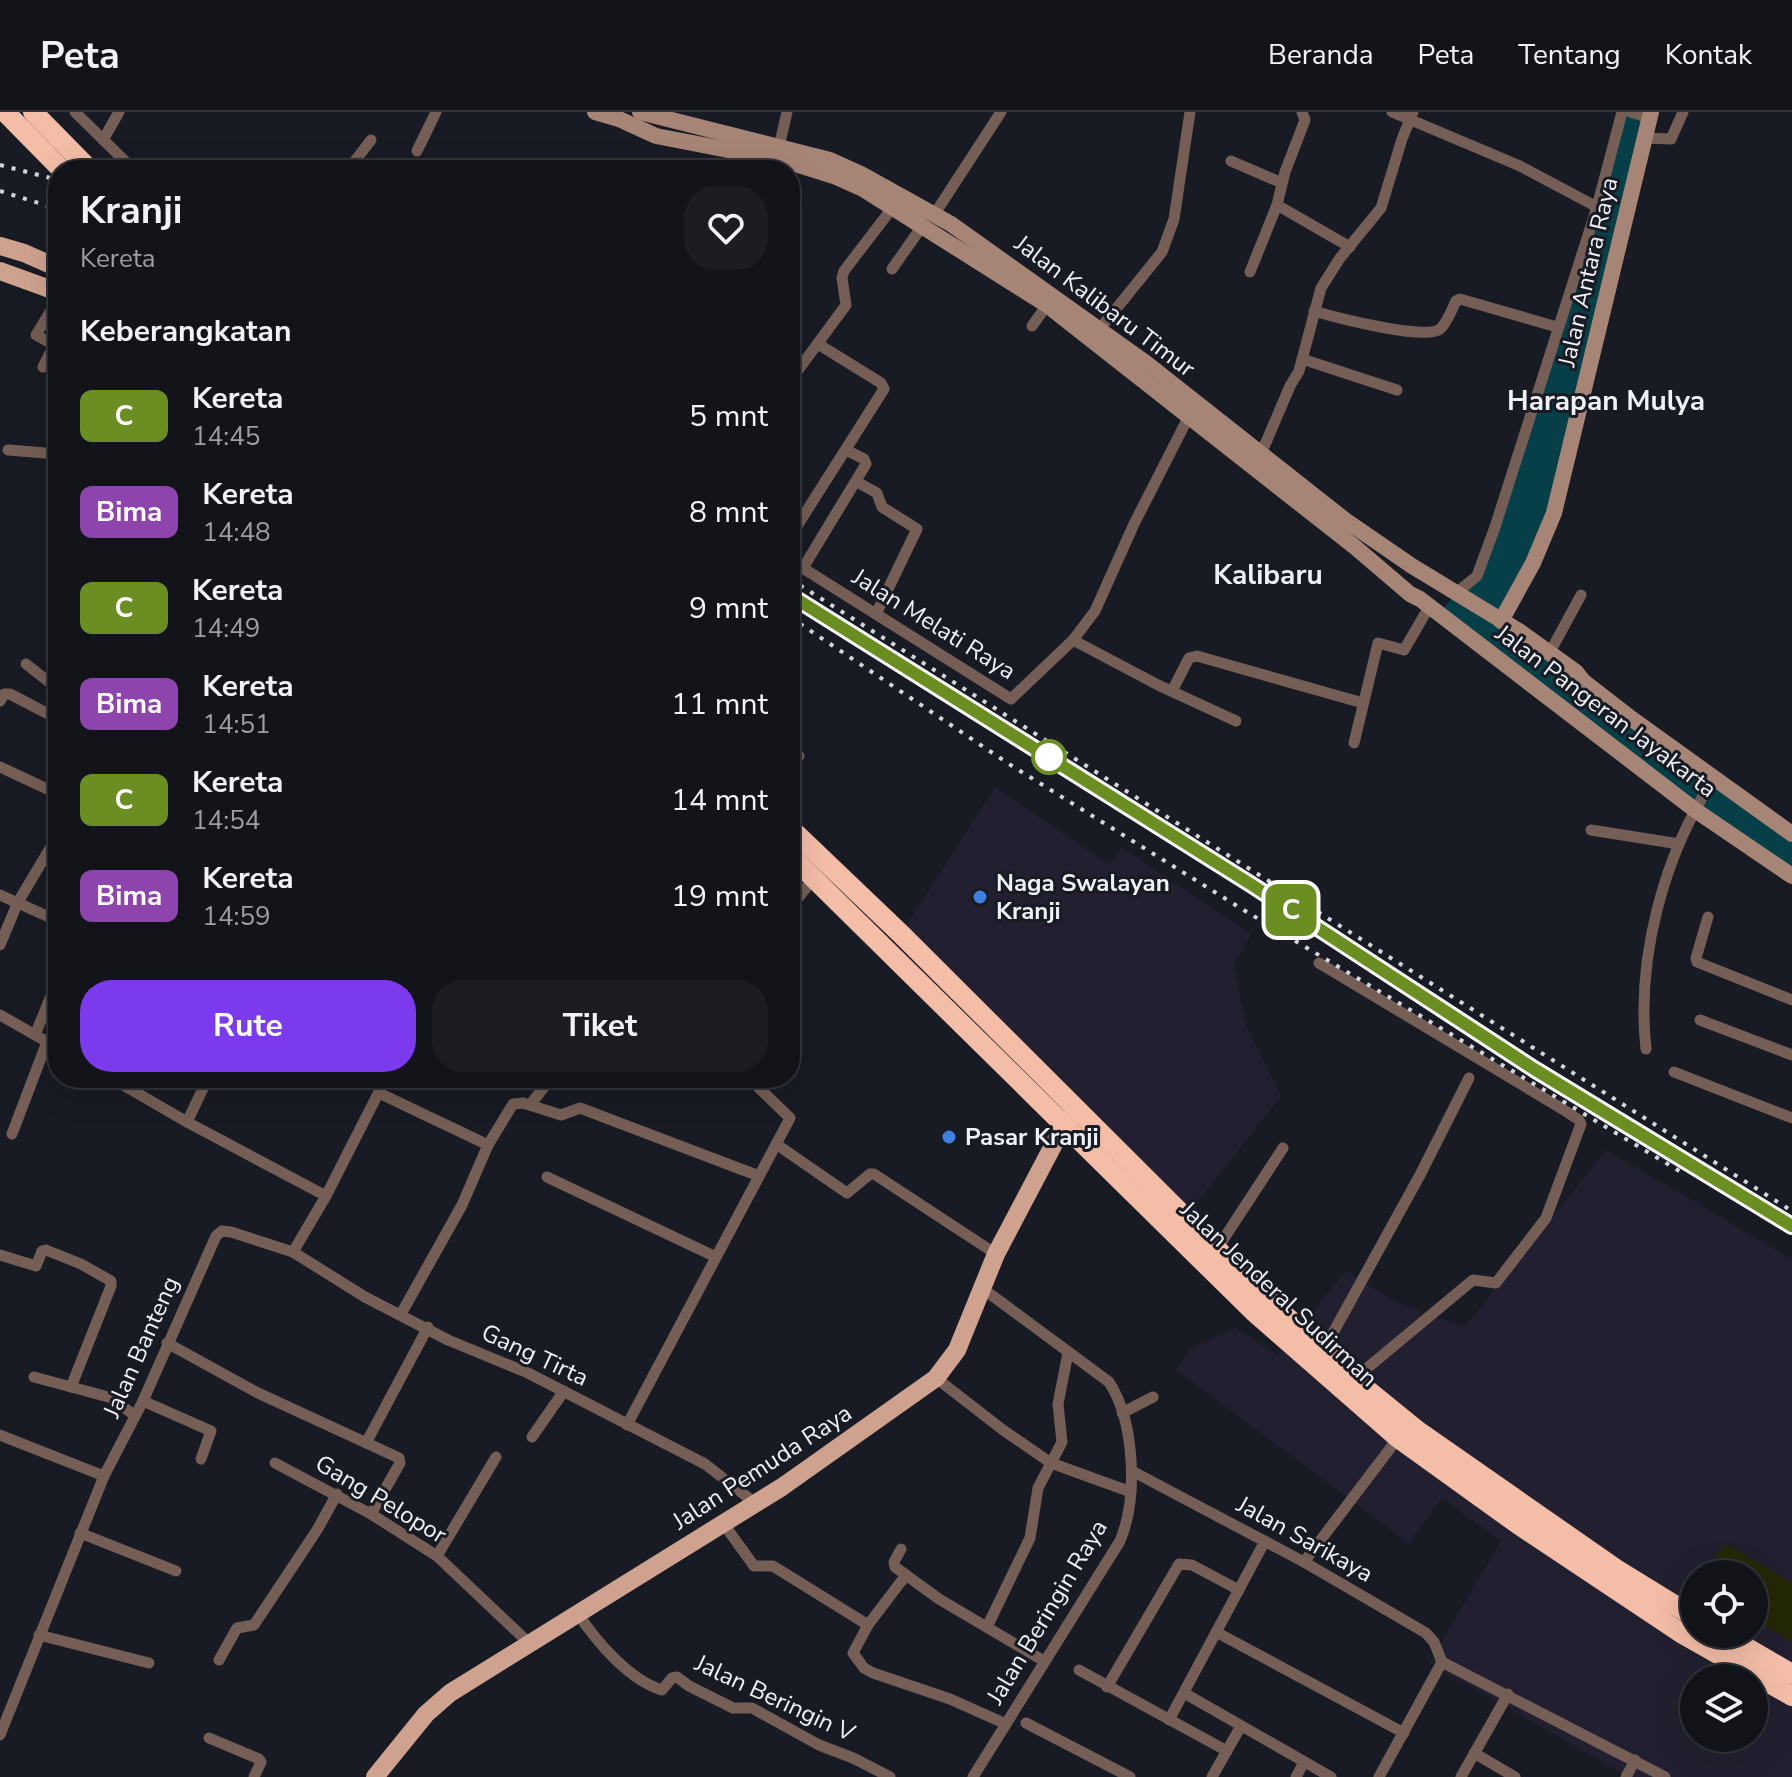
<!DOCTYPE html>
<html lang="id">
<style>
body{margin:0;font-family:"Nunito Sans",sans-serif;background:#1b1d23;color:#f1f3f6;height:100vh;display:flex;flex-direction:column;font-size:30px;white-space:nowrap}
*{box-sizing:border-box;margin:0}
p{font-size:26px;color:#9c9ea2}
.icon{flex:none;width:44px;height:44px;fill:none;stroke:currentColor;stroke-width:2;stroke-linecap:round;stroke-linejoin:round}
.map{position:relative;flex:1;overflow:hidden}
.panel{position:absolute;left:48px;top:48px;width:752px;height:928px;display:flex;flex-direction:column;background:#12141a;border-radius:32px;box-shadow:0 8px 32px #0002,0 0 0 2px #313339}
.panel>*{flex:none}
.badge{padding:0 16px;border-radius:12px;font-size:28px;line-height:52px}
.fabs{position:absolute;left:1680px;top:1448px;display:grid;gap:16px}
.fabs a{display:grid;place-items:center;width:88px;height:88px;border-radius:50%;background:#12141a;box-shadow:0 8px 32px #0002,0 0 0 2px #313339;font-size:40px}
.map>.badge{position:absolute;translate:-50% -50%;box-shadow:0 0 0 4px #fff}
h2{padding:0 32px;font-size:30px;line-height:72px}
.round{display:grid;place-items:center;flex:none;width:84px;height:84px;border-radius:32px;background:#1b1d23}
.overview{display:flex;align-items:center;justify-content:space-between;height:136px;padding:0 32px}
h1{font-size:38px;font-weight:700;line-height:60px}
.action{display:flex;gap:16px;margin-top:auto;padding:16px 32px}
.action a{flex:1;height:92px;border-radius:32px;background:#7c3aed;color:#fff;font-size:32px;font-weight:700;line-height:92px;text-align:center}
.action a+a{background:#1b1d23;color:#f1f3f6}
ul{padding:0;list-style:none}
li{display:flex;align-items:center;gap:24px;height:96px;padding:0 32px}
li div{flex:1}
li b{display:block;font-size:30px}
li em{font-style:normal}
li .badge{min-width:88px;font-weight:700;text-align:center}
header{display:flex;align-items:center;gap:48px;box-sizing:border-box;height:112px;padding:0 40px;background:#12141a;border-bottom:2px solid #313339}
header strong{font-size:38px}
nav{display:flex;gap:44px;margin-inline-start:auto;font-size:28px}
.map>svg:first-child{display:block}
.commercial{fill:#222030;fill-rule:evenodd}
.green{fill:#242807}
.water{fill:#073f49}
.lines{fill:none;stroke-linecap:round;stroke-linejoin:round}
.street{stroke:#745e55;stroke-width:11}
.secondary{stroke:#a78576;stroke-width:16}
.primary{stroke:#cfa290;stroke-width:18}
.highway{stroke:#f3bda7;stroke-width:20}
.rail{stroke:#d3d6dc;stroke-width:4;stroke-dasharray:4 8;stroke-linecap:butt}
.highway-bridge{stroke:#f3bda7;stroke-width:20}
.line-casing{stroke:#fff;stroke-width:18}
.line{stroke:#6b8e23;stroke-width:12}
.stop-dot{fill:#fff;stroke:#6b8e23;stroke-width:4}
.shop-dot{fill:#3f7fe0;stroke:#181b23;stroke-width:3}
.labels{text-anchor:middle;stroke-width:6;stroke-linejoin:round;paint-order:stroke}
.street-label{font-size:24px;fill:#eff2f8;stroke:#181b23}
.poi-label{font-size:24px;font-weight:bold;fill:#eff2f8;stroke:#181b23;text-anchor:start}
.quarter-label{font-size:28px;font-weight:bold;fill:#eff2f8;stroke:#181b23}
</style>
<header>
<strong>Peta</strong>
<nav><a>Beranda</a><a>Peta</a><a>Tentang</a><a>Kontak</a></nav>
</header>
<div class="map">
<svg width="1792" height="1665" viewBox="0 0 1792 1665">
<rect width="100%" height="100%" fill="#181b23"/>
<g class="commercial">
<path d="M995 675 1110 753 1121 735 1251 822 1234 853 1246 914 1281 984 1180 1112 901 822Z"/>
<path d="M1606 1038 1792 1147V1665H1629L1429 1551 1501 1429 1442 1386 1409 1431 1176 1258 1189 1238 1235 1216 1278 1243 1346 1159 1398 1191 1465 1215ZM1694 1462H1754V1522H1694ZM1694 1566H1754V1626H1694Z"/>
</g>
<path class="green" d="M1725 1431 1792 1471V1530L1754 1507V1462H1704Z"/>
<path class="water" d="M1622 0H1651L1554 401 1501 509 1792 722V764L1439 502 1456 481 1477 464Z"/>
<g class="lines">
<g class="street">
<path d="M75 0 134 58"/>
<path d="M1302 0 1305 8 1285 60 1277 93 1350 135"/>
<path d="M1392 0 1520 54 1597 95"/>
<path d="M1630 0 1650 6"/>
<path d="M1644 26 1671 27 1683 0"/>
<path d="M103 28 119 0"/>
<path d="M779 35 787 0"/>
<path d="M417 39 436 0"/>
<path d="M1231 49 1282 71"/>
<path d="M348 58 371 28"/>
<path d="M726 58 736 39"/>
<path d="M934 103 1001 0"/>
<path d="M892 157 923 113"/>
<path d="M1250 160 1277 93"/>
<path d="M1314 199C1334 205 1426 229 1440 217 1447 211 1452 197 1456 189L1460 187 1557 215"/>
<path d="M1032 214 1047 193"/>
<path d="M1099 218 1162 140 1174 107 1190 0"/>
<path d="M1302 247 1397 278"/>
<path d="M43 255 54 233 36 223 58 187"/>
<path d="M790 269 846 193 842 166 844 159 893 95"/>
<path d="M8 338 58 342"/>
<path d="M1261 342 1290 274 1299 259 1321 176 1340 146 1381 96 1402 27 1413 0"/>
<path d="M857 370 877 381 882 395 917 417 876 502"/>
<path d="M790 425 884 277 881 271 818 232"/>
<path d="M790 448 1011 587 1073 528 1095 499 1134 412 1189 304"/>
<path d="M803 456 866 352 864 347 846 338"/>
<path d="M1456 481 1477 464 1495 415 1597 95 1622 0"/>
<path d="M1073 528 1158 573 1236 609"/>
<path d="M1549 542 1581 483"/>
<path d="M26 552 58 577"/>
<path d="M1172 579 1189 546 1197 544 1363 591"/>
<path d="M0 589 4 582H10L58 607"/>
<path d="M1354 631 1378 531 1404 538 1429 495"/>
<path d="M790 638 799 644"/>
<path d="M0 655 58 682"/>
<path d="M1591 718 1679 732"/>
<path d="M0 783 58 809"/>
<path d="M790 796 814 766"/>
<path d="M1708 805 1696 846 1697 850 1792 888"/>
<path d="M0 833 18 790 58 723"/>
<path d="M1319 851 1564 998 1579 1008 1581 1012 1546 1106 1496 1171 1473 1168 1354 1267"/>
<path d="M0 903 58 936"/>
<path d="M1700 908 1792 943"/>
<path d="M35 923 58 867"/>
<path d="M1646 937C1636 846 1664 743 1713 668"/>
<path d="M1674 960 1792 1006"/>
<path d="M111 966 187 1010 326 1084"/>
<path d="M379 981 488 1033 513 992 523 991 561 1003 580 996 759 1064"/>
<path d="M530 993 551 966"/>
<path d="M187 1010 208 966"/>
<path d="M12 1022 47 930"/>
<path d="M776 1032 847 1081 870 1062H874L996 1142"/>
<path d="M547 1065 716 1145"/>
<path d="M1217 1137 1283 1036"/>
<path d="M293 1140 365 1185 448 1228 528 1261 705 1352 755 1391"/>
<path d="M0 1143 36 1154 42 1139 46 1138 81 1152 111 1169V1174L71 1275"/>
<path d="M401 1202 462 1093 488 1033"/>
<path d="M167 1231 256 1280 399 1346 400 1351 371 1402"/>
<path d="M1323 1239 1420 1063 1469 966"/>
<path d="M34 1265 112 1286 135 1304"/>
<path d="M936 1266 1003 1318 1051 1351 1131 1380"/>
<path d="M143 1289 211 1319 201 1347"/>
<path d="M1122 1301 1153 1285"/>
<path d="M627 1313 790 1006 757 974 742 966"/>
<path d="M0 1323 104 1364"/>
<path d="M532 1325 564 1279"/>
<path d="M366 1331 428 1215"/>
<path d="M275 1351 371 1402 437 1444 530 1532"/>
<path d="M1132 1359 1304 1450 1426 1521 1434 1530 1442 1550"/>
<path d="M723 1411 754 1454H773L868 1513"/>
<path d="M80 1421 176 1459"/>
<path d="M901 1437 894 1450 895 1455 939 1487 1044 1549"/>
<path d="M437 1444 496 1345"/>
<path d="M1304 1450 1398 1326"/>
<path d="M906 1463 868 1513 853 1541 864 1556 873 1561 950 1587 1006 1612"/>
<path d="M578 1502C597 1530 629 1568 662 1578L672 1566 677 1565 689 1574 733 1596H752L819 1633 853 1646 890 1665"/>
<path d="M987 1515 1030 1426 1038 1376 1062 1330 1058 1292 1068 1241"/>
<path d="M1216 1520 1404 1621"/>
<path d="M39 1523 149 1551"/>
<path d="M219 1548 237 1516 254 1513 317 1418 337 1382"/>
<path d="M1442 1550 1665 1665"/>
<path d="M1079 1558 1227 1639"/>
<path d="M1107 1575 1179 1452 1192 1453 1239 1478"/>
<path d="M1184 1581 1331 1665"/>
<path d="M1169 1608 1265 1429"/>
<path d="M1026 1611 1130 1665"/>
<path d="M0 1623 104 1364 143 1289 216 1124 222 1119 231 1120 293 1140 326 1084 386 966"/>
<path d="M209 1626 259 1647 261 1650 254 1665"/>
<path d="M1474 1641 1515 1665"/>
<path d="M973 1665 1120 1429C1138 1386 1135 1310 1109 1270L982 1176"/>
<path d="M1212 1665 1241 1614"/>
<path d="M1296 1665 1304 1650"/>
<path d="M1379 1665 1442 1550"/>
<path d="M1461 1665 1508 1582"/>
<path d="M1626 1665 1635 1648"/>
</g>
<g class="secondary">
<path d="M595 0 619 7 656 24 786 49 834 64 863 77 1047 193 1355 435 1410 482 1420 487 1695 698 1792 764"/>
<path d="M640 0 830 48 861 62 951 112 1146 251 1345 408 1412 454 1519 519 1576 560 1583 569 1632 607 1792 722"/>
<path d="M1501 509 1533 451 1554 401 1651 0"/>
</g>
<g class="primary">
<path d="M0 134 24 141 58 156"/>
<path d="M0 159 58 180"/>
<path d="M375 1665 426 1602 450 1581 782 1375 936 1266 957 1238 996 1142 1065 1011 1072 1004"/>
</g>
<g class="highway">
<path d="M33 0 90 58"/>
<path d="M790 716 901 822 1261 1181 1354 1267 1418 1319 1616 1457 1694 1505"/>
<path d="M790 743 1254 1200 1398 1326 1519 1413 1681 1521 1792 1584"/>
<path d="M1723 1522 1792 1562"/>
</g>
<g class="rail">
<path d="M0 53 58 68"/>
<path d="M0 79 58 97"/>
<path d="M790 467 1792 1099"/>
<path d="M790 482 1252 773 1534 957 1792 1114"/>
<path d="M790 505 1009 652 1242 797 1686 1063"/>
</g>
<path class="highway-bridge" d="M5 0 62 58"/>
</g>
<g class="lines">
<defs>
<path id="line" d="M790 483 1252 773 1534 957 1792 1114"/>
</defs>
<use href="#line" class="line-casing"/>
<use href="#line" class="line"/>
</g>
<circle class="stop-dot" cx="1049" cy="645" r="16"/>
<g class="shop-dot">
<circle cx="980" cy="785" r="8"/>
<circle cx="949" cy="1025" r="8"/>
</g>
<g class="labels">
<g class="street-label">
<text transform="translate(1588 160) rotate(-77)" y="8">Jalan Antara Raya</text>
<text transform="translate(1105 194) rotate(37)" y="8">Jalan Kalibaru Timur</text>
<text transform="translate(934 512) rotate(32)" y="8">Jalan Melati Raya</text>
<text transform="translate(1606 599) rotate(37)" y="8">Jalan Pangeran Jayakarta</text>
<text transform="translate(1279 1182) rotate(43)" y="8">Jalan Jenderal Sudirman</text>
<text transform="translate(141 1235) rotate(-66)" y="8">Jalan Banteng</text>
<text transform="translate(535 1243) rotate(25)" y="8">Gang Tirta</text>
<text transform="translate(762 1355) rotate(-33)" y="8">Jalan Pemuda Raya</text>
<text transform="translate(381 1387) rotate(31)" y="8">Gang Pelopor</text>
<text transform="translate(1305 1427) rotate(29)" y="8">Jalan Sarikaya</text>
<text transform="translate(1047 1500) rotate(-59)" y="8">Jalan Beringin Raya</text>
<text transform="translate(775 1586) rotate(25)" y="8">Jalan Beringin V</text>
</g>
<g class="poi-label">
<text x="996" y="779">Naga Swalayan<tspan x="996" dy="28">Kranji</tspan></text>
<text x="965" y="1033">Pasar Kranji</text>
</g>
<g class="quarter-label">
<text x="1606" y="298">Harapan Mulya</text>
<text x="1268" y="472">Kalibaru</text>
</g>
</g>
</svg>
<div class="fabs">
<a><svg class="icon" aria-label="locate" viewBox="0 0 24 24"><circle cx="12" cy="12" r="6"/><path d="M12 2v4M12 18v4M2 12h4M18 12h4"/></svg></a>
<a><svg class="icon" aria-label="layers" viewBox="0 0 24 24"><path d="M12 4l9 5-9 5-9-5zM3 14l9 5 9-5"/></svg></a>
</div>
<b class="badge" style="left:1291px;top:798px;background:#6b8e23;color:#fff">C</b>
<section class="panel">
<div class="overview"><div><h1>Kranji</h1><p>Kereta</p></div><a class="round"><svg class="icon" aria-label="heart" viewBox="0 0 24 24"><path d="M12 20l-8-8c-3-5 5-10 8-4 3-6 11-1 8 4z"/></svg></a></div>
<h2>Keberangkatan</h2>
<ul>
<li><span class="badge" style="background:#6b8e23;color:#fff">C</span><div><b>Kereta</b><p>14:45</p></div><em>5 mnt</em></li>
<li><span class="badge" style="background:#8e44ad;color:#fff">Bima</span><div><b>Kereta</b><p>14:48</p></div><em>8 mnt</em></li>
<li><span class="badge" style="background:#6b8e23;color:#fff">C</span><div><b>Kereta</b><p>14:49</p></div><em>9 mnt</em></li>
<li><span class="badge" style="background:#8e44ad;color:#fff">Bima</span><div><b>Kereta</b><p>14:51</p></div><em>11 mnt</em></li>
<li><span class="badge" style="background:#6b8e23;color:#fff">C</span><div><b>Kereta</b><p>14:54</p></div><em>14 mnt</em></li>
<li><span class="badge" style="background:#8e44ad;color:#fff">Bima</span><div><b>Kereta</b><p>14:59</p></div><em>19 mnt</em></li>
</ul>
<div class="action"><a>Rute</a><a>Tiket</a></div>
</section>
</div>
